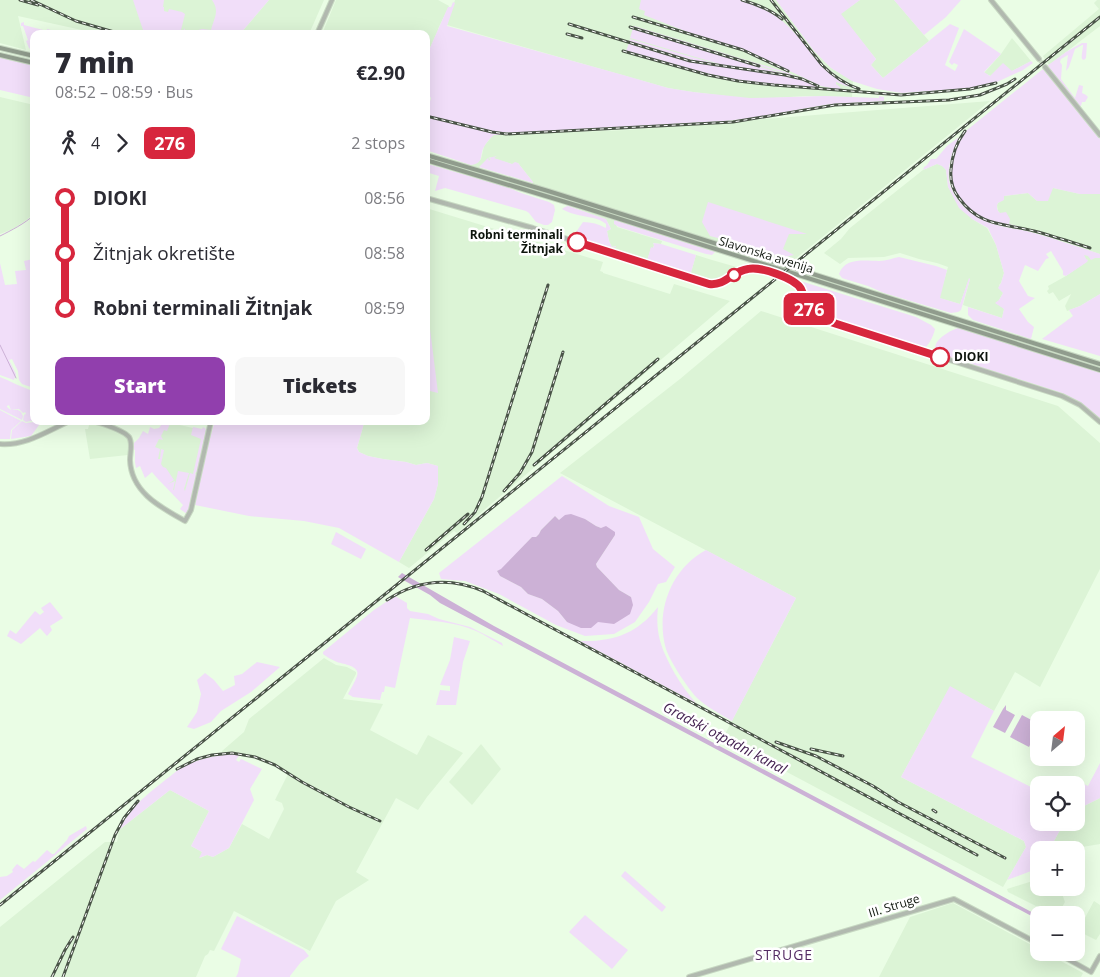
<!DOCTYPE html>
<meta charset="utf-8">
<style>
body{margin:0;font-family:"Open Sans",sans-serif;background:#f7f7f7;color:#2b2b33;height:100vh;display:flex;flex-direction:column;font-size:19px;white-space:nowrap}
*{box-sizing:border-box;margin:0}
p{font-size:16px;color:#7c7c81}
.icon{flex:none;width:28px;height:28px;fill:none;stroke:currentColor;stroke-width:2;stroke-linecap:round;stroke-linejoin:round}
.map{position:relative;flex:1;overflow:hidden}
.side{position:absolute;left:30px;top:30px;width:400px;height:395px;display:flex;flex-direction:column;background:#fff;border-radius:10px;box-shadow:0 5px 20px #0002}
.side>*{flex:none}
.badge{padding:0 10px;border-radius:8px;font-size:18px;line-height:32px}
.needle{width:32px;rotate:28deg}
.tools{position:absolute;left:1030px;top:711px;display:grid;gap:10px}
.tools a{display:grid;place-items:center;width:55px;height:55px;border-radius:10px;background:#fff;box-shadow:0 5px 20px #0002;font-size:25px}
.map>.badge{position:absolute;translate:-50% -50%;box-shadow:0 0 0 2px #fff}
.legs{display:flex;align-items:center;gap:8px;height:55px;padding:0 25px;font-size:16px}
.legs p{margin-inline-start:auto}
.headline{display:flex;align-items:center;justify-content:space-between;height:85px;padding:0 25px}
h1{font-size:28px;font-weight:800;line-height:38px}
.action{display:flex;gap:10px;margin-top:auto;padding:10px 25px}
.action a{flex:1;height:58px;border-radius:10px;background:#913fad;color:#fff;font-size:20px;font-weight:800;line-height:58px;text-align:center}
.action a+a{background:#f7f7f7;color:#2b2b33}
ul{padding:0 25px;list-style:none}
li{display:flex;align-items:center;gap:18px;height:55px;font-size:19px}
li i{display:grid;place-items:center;width:8px;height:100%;margin:0 6px;background:currentColor}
li i::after{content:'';width:12px;height:12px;margin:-6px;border:4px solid;border-radius:50%;background:#fff}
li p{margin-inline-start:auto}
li:first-child i{background:linear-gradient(#0000 50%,currentColor 0)}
li:last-child i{background:linear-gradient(currentColor 50%,#0000 0)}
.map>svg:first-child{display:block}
.built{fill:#dcf4d6}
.green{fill:#f1def9;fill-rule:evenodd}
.water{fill:#ccb1d6}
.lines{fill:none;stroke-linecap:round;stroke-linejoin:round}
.stream{stroke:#ccb1d6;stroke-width:1}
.tertiary-tunnel{stroke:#c9dac4;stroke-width:4;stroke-dasharray:4 2;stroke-linecap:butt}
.tertiary-casing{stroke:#c7d8c2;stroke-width:6}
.secondary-casing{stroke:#c7d8c2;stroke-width:6}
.tertiary{stroke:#b1b9af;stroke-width:4}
.secondary{stroke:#909c8d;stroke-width:4}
.rail-casing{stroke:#4a5448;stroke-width:3}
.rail{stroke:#fff;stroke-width:1;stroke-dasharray:4;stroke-linecap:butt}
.line-1-casing{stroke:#fff;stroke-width:11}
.line-1{stroke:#d7263d;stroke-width:8}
.stop-1-dot{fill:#fff;stroke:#d7263d;stroke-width:2.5}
.labels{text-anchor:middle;stroke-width:5;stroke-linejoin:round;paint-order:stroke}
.stop-label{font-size:12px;font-weight:bold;fill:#0d140c;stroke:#fff;text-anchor:end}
.street-label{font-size:12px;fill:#0d140c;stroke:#fff}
.water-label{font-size:14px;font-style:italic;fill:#452352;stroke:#fff}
.neighbourhood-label{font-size:14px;letter-spacing:1px;fill:#542c63;stroke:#fff}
</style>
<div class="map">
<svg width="1100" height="977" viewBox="0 0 1100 977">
<rect width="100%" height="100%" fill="#eafde5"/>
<g class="built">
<path d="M0 0H251L221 34H100L18 16 26 50 0 43Z"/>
<path d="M269 0H324L309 34H240Z"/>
<path d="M336 0H438L449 6 438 29V30L429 50 426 54V34H322Z"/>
<path d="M455 0H776L814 51 831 68 853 81 852 97 805 96 774 98H742L693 92 668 88 447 25Z"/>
<path d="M860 0H894L929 41 883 78 871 65 876 59 840 14Z"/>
<path d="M1097 0H1100V26L1049 65 1043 56 1099 9 1094 3Z"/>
<path d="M1012 38 1031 61 1012 71 991 76 984 73 1001 54Z"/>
<path d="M0 97 34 105V214L25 221 13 229 0 234Z"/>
<path d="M990 101 789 264 766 256 738 245H730L532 184 533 182 518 163 512 164 489 157 491 159 489 161 488 160 479 168 471 165 477 163 481 159 484 146 494 134 500 135 628 130Z"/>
<path d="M937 164 943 166 946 170 948 187 972 219 987 228 996 245 1004 273 1001 283 999 285 1003 293 999 300 1004 309 1002 318 963 305 970 279H969L960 304 939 298 948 267 937 263 919 259 900 253 884 257 848 258 840 264 824 253 841 239 850 228 923 170Z"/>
<path d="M1053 188 1080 194H1100V254L1042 235 1021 230V227L1009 224 998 211 997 205 998 203 1004 196 1028 193 1037 201Z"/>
<path d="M570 206 615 220 617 227 662 241 661 244 653 243 654 245 653 248H651L647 261 652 264 604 249H610L615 247 616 246 612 247 609 241 607 231 611 229 607 221Z"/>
<path d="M426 208 603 262 600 271 603 272V273L670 294 674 284 730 301 457 533 454 531 409 568 399 562 434 499 438 484V466L427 463 416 465 406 462 383 459 368 456 359 452 357 448 363 427 364 421H426Z"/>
<path d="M1083 254 1100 258V294L1080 306 1067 311 1065 306 1071 294 1059 301 1053 292 1049 294 1047 291 1049 289 1048 286 1066 276 1086 262Z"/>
<path d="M696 255 712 260 740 268 722 280 709 282 690 276Z"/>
<path d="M761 311 1058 406 1100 443V569L1040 687 1015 672 994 711 950 687 901 777 1024 841 1026 847 1003 887 723 738 796 598 560 473 680 379Z"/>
<path d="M166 421H173L175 422V424L202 430H207L190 503 175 494 164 481 151 450Z"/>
<path d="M90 422 114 430 125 436 130 442 128 455 90 459 85 429H88Z"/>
<path d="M324 658 336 665 347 667 356 672V674L343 699 383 704 370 730 417 755 428 735 463 753 427 797 418 810 396 798 356 872 369 880 336 901 310 951 234 911 214 951 210 950 208 954 205 956 196 977H0V927L105 842H117L119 830 170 790 209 811 191 846 202 852 200 858 207 855 213 857 229 848 242 824 269 839 284 809 282 803 275 800 288 774 272 764 261 759 240 754 222 755V751L244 732 249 719Z"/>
<path d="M481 744 501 769 472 805 449 782Z"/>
<path d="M1100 798V844L1082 847 1075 850H1049L1064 823 1076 822V810Z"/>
<path d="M1039 879V888H1060L1065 902 1061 909 1044 910 1008 892 1007 889Z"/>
<path d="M1094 901 1100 905V934L1096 940 1078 931Z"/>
<path d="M953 903 1039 949V952L1046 953 1083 973 1081 977H879L910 917Z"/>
</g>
<g class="green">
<path d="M133 0H164L163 7H164V11L168 12 169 9 182 12 185 14 180 34 144 33Z"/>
<path d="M212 0H269L240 34H183L184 28 187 33 202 29 211 30C214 18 220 11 212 0Z"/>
<path d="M641 0H740C759 6 775 13 789 27L802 41 823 67 838 79 853 87 846 86 836 82V84L840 87 841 90 821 86 748 51 690 33 644 15 645 11 639 9Z"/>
<path d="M776 0H860L841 14 876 59 871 65 883 78 950 24 959 28 945 65 955 71 958 65 954 63 952 65 949 62 964 29 1001 54 984 72 990 76 1003 63 1012 71 1031 61 1033 63 1023 70 997 82 971 88 902 93 877 89 852 81 831 68 814 51Z"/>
<path d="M894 0H961L946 17 924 35Z"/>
<path d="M453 2 455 3 447 26 623 75 668 88 693 92 750 98 825 96 879 98V96L884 97V101L830 104 753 118 724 121 514 133 490 131 426 115V109L429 105 431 98 426 91V54L429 50 448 7H451Z"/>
<path d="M24 22V25L47 31V29L51 30 53 34H34V52L29 48 26 41 28 40 23 26H21V23Z"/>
<path d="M634 26 789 73 797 77 633 27Z"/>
<path d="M633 28 784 74 723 65 630 38Z"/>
<path d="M630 39 720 65 686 59 629 42Z"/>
<path d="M629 43 697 63 791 76 803 80 824 89 764 84 727 78 680 67 626 51Z"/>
<path d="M1082 43H1087L1086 58 1084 60 1082 59C1081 55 1083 50 1083 45H1082L1075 49 1069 67 1066 71 1068 55 1061 59 1060 62 1062 65 1061 79 1075 98 1079 85 1083 86 1082 93 1086 95 1088 97 1085 102H1082L1081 106 1078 105 1047 66 1066 52Z"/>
<path d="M0 56 34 65V98L0 90Z"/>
<path d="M1043 69 1100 139V194H1080L1053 188 1048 201H1037L1028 193 1004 196V200L998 203C996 206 997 211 1000 213L1006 212 1010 219 1009 224 1021 227 1022 228C991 223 960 215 951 181 950 176 951 170 952 165 953 152 958 139 967 130Z"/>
<path d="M426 116 495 134 512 135H494C490 138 486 143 484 147 479 155 485 163 471 165L426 150Z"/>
<path d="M959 137C953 149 947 167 949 181 953 200 972 217 990 223 1004 228 1020 229 1034 233 1056 239 1078 247 1100 254V258H1095L1091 260 1088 256 1084 255 1086 259 1088 260 1087 262 1066 276 1063 275V271L1051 251 1046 254 1049 258 1046 259 1038 271 1025 265 1019 281 1028 296 1035 298 1019 309 1028 322 1034 327 1031 339 973 320 968 315V307L1002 318 1004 309 995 303 999 300 1003 293 998 288 1001 283 1004 273 996 245 988 228 972 219 959 208 948 187 946 170 942 166 937 164 923 170 924 167 927 165 931 159H936L947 146Z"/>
<path d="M497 156 494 158 512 164 515 162 518 163 533 182V183L479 167 488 158 489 161 491 159 488 158Z"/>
<path d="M431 165 507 187 521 193 549 202 554 205 555 210 552 222 548 225H544L536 222 529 213 526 211 445 188 435 191 439 176 426 172V166Z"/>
<path d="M708 202 807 234H789L783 249 794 255 781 258 764 250 710 236 702 222Z"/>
<path d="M568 206 606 219 611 229 607 231 609 241 612 247 616 246V244V247L607 249 574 239 572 238 583 222C591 222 599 224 606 228V224C599 218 588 217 578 215 573 214 567 212 562 209L565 207Z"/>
<path d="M615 220 715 252 712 255 706 254 619 227 614 224V221Z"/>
<path d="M653 243 661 244 696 255 690 276 652 264 647 261 651 247 653 248 654 245Z"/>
<path d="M899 257 936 266 947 270 940 298 960 304 969 278 970 279 961 310 958 312 951 313 884 293 868 286 845 279 842 278 839 274C845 257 865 261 879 261 886 261 893 258 899 257Z"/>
<path d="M33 259 34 268V388L22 384 19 380 18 371 12 359 9 360 16 374 14 380 0 375V263L5 285 17 284 15 271 26 270 24 261Z"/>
<path d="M794 279 916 317 931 325 935 329C933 337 930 343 924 349L827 321 814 310 809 302 804 289Z"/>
<path d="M1100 294V356L1042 339 1073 316 1069 310 1080 306Z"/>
<path d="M426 305H427L438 393 426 390Z"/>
<path d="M958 328 1100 372V418L1076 400 1062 393 937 353C929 342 949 331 958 328Z"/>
<path d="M0 377C11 381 22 388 34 391V420L26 422 23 420 24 415 26 414 25 412 23 413 19 409 11 410 9 405 7 406V407L11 410H18L21 412 23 416 22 420 0 409Z"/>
<path d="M0 410 21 421 11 430 10 439H0Z"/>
<path d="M22 421 26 423 42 421 31 436 11 439 12 430Z"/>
<path d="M164 421H171L167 431 164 430 161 436 163 440 159 439 155 447 160 449 158 459H160L161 449 164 450 161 464 163 467 166 468 174 480 168 484 175 481 173 490H174L178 471 189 473 184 489 185 491 190 473 193 474 201 439 191 435 193 427 202 429 203 427 206 429 197 472H196L195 474 197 475 189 509 187 514 180 509 183 505 157 478 152 472 145 478 140 466 136 468 135 462V450L133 449 134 443 139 438 143 431 148 434 150 427 154 429 159 428Z"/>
<path d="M215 421H364L363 427 357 448 359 452 368 456 383 459 406 462 416 465 427 463 438 466V484L434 499 399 562 339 528 304 521 249 516 195 505 208 445Z"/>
<path d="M562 476 609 506 639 517 653 549 675 567 666 582 658 584 649 602 635 622 614 634 585 636 556 625 499 594 465 581 441 579 439 573ZM555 516 559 520 585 519 596 526 601 528 615 535 596 564 597 567 619 590 631 597 598 622H567L558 611 542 599 528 594 521 587 500 576 497 571 501 570 532 537H536L539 534 541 530Z"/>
<path d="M336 532 366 549 361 559 331 544Z"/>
<path d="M706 550 796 598 732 721C720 714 707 707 697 698 687 687 671 663 666 649 655 611 671 569 706 550Z"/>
<path d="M395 596 407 603V608L410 611 428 614 439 619 470 627 502 643 503 646C494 641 485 635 476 631 456 622 432 621 410 618L395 688 385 686 384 692H382L380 700 353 697 348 694C351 688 355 682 357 676 361 666 343 664 337 662 332 660 327 657 323 654V652L374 610Z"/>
<path d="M50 602 63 618 50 626 52 630 47 636 40 628 21 644 7 636 10 630 16 634 35 611 40 615 44 612 41 608Z"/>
<path d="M658 607C655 635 662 650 675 674 681 684 688 694 696 703L580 641C613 642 637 634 658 607Z"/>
<path d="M454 637 470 641 463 662 456 705H436L440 690 450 691V686L440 685 450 660Z"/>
<path d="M257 662 280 667 251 692 221 711 211 722 194 729 187 727 197 712 201 694 197 680 205 673 214 680 223 691 235 685 234 676 242 674Z"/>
<path d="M950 686 994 711 971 757 1039 791V822L1064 823 1049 850H1039V868L1007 880 1026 847 1024 841 901 777Z"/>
<path d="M232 754H240L236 760 239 762 241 759 262 769 250 789 254 800 229 848 213 857 207 855 199 858 202 852 191 846 209 811 170 790 119 830C134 801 155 789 179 769 196 759 213 756 232 754Z"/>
<path d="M1100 763V798L1076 810V785H1067L1071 778 1088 786Z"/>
<path d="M86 826 87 829 0 900V877L7 876 13 872 12 870 17 864 24 869 33 861 35 862 47 850 52 854H54L67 840 69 836Z"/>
<path d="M625 871 666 907 662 912 621 876Z"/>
<path d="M585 915 606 933 628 950 612 969 569 932Z"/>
<path d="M237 916 304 950 309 956 301 962 290 976V977H236L238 973 241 959 221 949Z"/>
</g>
<g class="water">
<path d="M571 514 585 519 596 526 601 528 606 526 615 532V535L596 564 597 567 619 590 631 597 633 605 630 614 614 624 598 622 591 628H581L567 622 558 611 542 599 528 594 521 587 500 576 497 571 501 569 532 537H536L539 534 541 530 555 516 559 520 565 515Z"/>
<path d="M402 573 494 626 1039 916V920L440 603 430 595 398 577Z"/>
<path d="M1006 705V710L1015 715 1005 733 993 727 1003 709Z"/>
<path d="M1022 715 1039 724V727L1029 747 1010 737Z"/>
</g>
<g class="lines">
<g class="stream">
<path d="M0 236C12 230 24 224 34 215"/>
<path d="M0 345 16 378"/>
</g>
<path class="tertiary-tunnel" d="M1039 59 1045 67"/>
<defs>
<g id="tertiary">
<path d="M991 0 1039 59"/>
<path d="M317 34 332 0"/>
<path d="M1045 67 1100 135"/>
<path d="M426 198 533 228 709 284C727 286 732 271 748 268 758 266 795 279 801 289 807 301 805 309 818 318L1062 396 1080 405 1100 422"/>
<path d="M93 421C102 424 122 429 129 437 133 443 130 453 130 460 131 492 160 507 185 521L191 510 211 421"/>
<path d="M0 444C26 446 47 431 70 421"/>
<path d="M1055 952 1091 972 1100 956"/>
<path d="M689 977 954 899 1039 944"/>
</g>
<g id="secondary">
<path d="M0 48 34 56"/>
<path d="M0 55 34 63"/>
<path d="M426 155 548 191 1100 364"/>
<path d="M426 160 582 207 1100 370"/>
</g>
</defs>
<use href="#tertiary" class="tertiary-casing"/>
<use href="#secondary" class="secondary-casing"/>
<use href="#tertiary" class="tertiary"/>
<use href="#secondary" class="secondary"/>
<defs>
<g id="rail">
<path d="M20 0 38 5"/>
<path d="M31 0 76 21 121 34"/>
<path d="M742 0C756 4 771 10 782 19"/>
<path d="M771 0 822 65C833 76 845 84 859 89"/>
<path d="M633 17 743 50 788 71"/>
<path d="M569 24 690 61 785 75 802 79 818 86"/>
<path d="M630 27 759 66"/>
<path d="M567 34 582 38"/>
<path d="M623 51 708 75 738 81 774 85 901 95 970 89 996 83"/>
<path d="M426 116 492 132 506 134 733 122 835 105 949 100 980 95 1007 84 1015 79"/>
<path d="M965 131C956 143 952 155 951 170 950 181 952 189 959 198 980 227 1003 223 1034 231 1053 236 1071 242 1090 248"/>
<path d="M534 465 658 359"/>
<path d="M504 491 520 473 532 452 563 352"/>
<path d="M464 524 475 512 482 497 548 285"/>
<path d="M426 550 468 514"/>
<path d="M387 600C417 580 450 577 483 591L977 855"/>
<path d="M776 742 816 756 873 786 898 802 1005 858"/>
<path d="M811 749 843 756"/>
<path d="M177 769 197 759 212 755 232 753 255 757 275 765 302 782 349 807 380 821"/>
<path d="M933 810 936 812"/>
<path d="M0 905 1100 17"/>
<path d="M52 977 65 950 73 937"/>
<path d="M63 977 115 835 124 818 138 801"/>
</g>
</defs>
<use href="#rail" class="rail-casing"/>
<use href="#rail" class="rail"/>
</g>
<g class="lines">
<defs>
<path id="line-1" d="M577 242 709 284C726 286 732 271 748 269 759 266 795 278 801 289 807 301 805 310 818 318L940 357"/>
</defs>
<use href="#line-1" class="line-1-casing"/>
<use href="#line-1" class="line-1"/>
</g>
<g class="stop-1-dot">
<circle cx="577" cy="242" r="9"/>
<circle cx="734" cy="275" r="6"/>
<circle cx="940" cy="357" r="9"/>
</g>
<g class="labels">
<g class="stop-label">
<text x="563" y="239">Robni terminali<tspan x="563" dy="14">Žitnjak</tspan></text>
<text x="954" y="361" text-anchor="start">DIOKI</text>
</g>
<g class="street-label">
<text transform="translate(766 255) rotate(17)" y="4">Slavonska avenija</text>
<text transform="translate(894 906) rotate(-17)" y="4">III. Struge</text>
</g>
<g class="water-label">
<text transform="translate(725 738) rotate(28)" y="5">Gradski otpadni kanal</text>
</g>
<g class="neighbourhood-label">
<text x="784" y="960">STRUGE</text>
</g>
</g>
</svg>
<div class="tools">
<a><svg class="needle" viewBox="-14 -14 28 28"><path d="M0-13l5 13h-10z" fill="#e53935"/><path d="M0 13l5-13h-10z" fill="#7c7c81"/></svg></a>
<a><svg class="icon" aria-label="locate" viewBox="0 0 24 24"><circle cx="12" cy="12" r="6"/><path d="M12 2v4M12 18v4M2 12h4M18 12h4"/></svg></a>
<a>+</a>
<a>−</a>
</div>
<b class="badge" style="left:809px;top:309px;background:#d7263d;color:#fff">276</b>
<section class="side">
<div class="headline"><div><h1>7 min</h1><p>08:52 – 08:59 · Bus</p></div><b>€2.90</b></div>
<div class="legs"><svg class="icon" aria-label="walk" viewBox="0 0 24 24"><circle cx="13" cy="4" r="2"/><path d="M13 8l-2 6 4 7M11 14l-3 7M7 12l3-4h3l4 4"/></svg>4<svg class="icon" aria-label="forward" viewBox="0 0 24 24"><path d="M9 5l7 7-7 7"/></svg><b class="badge" style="background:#d7263d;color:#fff">276</b><p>2 stops</p></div>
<ul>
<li><i style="color:#d7263d"></i><b>DIOKI</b><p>08:56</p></li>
<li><i style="color:#d7263d"></i><span>Žitnjak okretište</span><p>08:58</p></li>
<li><i style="color:#d7263d"></i><b>Robni terminali Žitnjak</b><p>08:59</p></li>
</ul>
<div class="action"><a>Start</a><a>Tickets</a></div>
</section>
</div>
